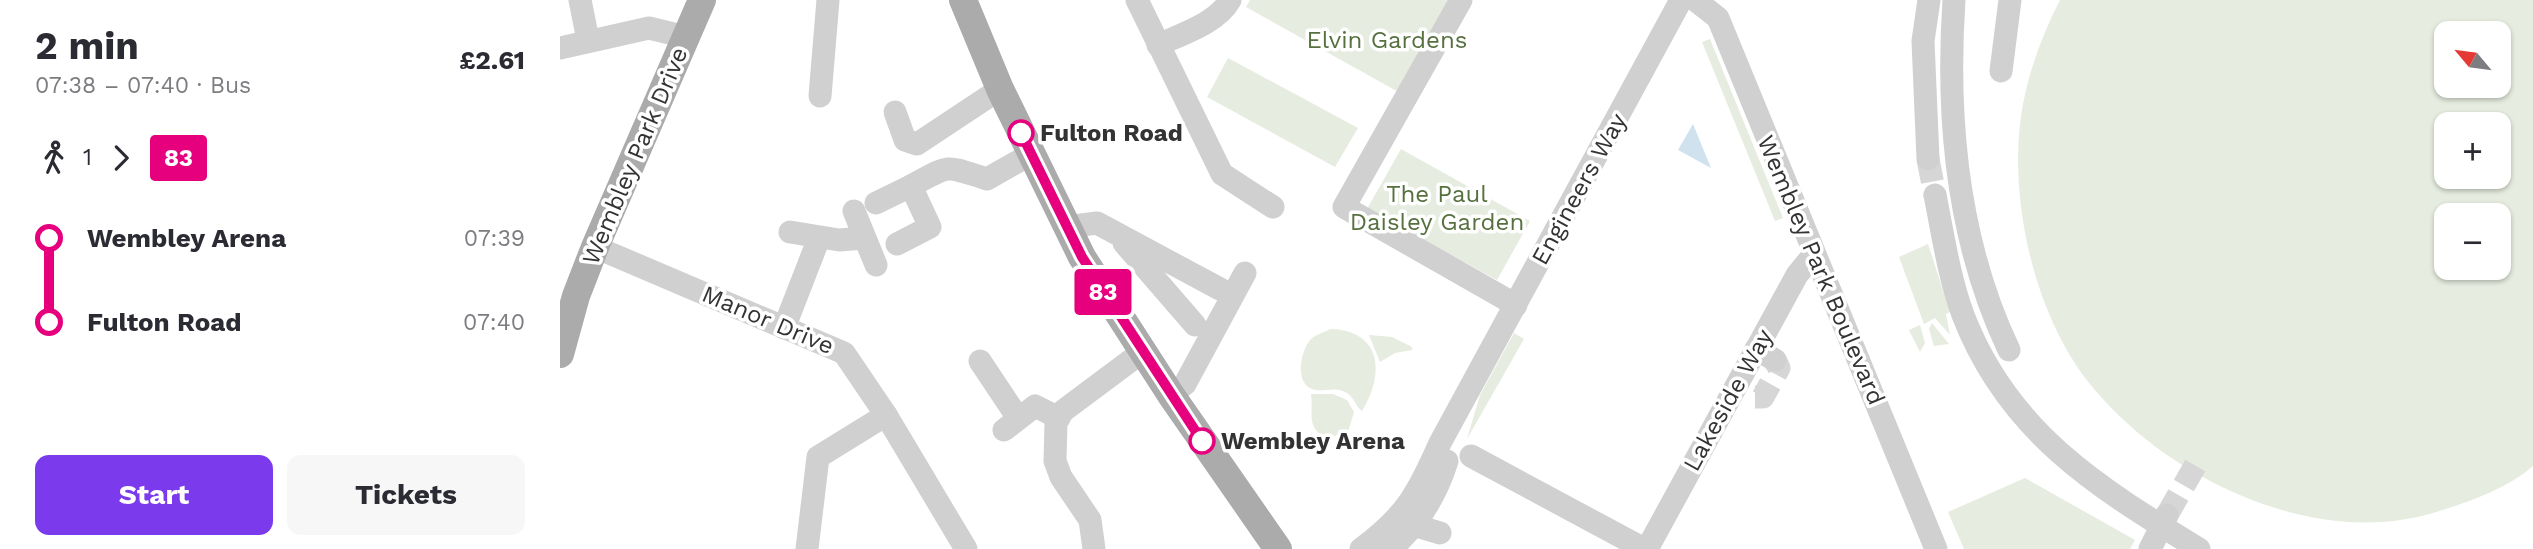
<!DOCTYPE html>
<meta charset="utf-8">
<style>
body{margin:0;font-family:"Work Sans",sans-serif;background:#f7f7f7;color:#2b2b33;height:100vh;display:flex;flex-direction:column;font-size:26px;white-space:nowrap}
*{box-sizing:border-box;margin:0}
p{font-size:23px;color:#7c7c81}
.icon{flex:none;width:38px;height:38px;fill:none;stroke:currentColor;stroke-width:2;stroke-linecap:round;stroke-linejoin:round}
.map{position:relative;flex:1;overflow:hidden}
.drawer{display:flex;flex-direction:column;background:#fff;width:560px}
.drawer>*{flex:none}
.badge{padding:0 14px;border-radius:5px;font-size:24px;line-height:46px}
.needle{width:46px;rotate:299deg}
.tools{position:absolute;left:1874px;top:21px;display:grid;gap:14px}
.tools a{display:grid;place-items:center;width:77px;height:77px;border-radius:14px;background:#fff;box-shadow:0 2px 5px #0004;font-size:35px}
.map>.badge{position:absolute;translate:-50% -50%;box-shadow:0 0 0 4px #fff}
.legs{display:flex;align-items:center;gap:10px;height:77px;padding:0 35px;font-size:23px}
.legs p{margin-inline-start:auto}
.head{display:flex;align-items:center;justify-content:space-between;height:119px;padding:0 35px}
h1{font-size:38px;font-weight:700;line-height:52px}
.action{display:flex;gap:14px;margin-top:auto;padding:14px 35px}
.action a{flex:1;height:80px;border-radius:14px;background:#7c3aed;color:#fff;font-size:28px;font-weight:700;line-height:80px;text-align:center}
.action a+a{background:#f7f7f7;color:#2b2b33}
ul{padding:0 35px;list-style:none}
li{display:flex;align-items:center;gap:24px;height:84px;font-size:26px}
li i{display:grid;place-items:center;width:10px;height:100%;margin:0 9px;background:currentColor}
li i::after{content:'';width:18px;height:18px;margin:-9px;border:5px solid;border-radius:50%;background:#fff}
li p{margin-inline-start:auto}
li:first-child i{background:linear-gradient(#0000 50%,currentColor 0)}
li:last-child i{background:linear-gradient(currentColor 50%,#0000 0)}
main{display:flex;flex:1;min-height:0}
.map>svg:first-child{display:block}
.green{fill:#e6ecdf;fill-rule:evenodd}
.water{fill:#cfe2ee}
.lines{fill:none;stroke-linecap:round;stroke-linejoin:round}
.minor-tunnel{stroke:#d6d6d6;stroke-width:23;stroke-dasharray:23 11;stroke-linecap:butt}
.minor{stroke:#d0d0d0;stroke-width:23}
.major{stroke:#ababab;stroke-width:28}
.line-1-casing{stroke:#fff;stroke-width:16}
.line-1{stroke:#e6007e;stroke-width:10}
.stop-1-dot{fill:#fff;stroke:#e6007e;stroke-width:3.5}
.labels{text-anchor:middle;stroke-width:7;stroke-linejoin:round;paint-order:stroke}
.park-label{font-size:24px;fill:#56703f;stroke:#fff}
.stop-label{font-size:24px;font-weight:bold;fill:#333;stroke:#fff;text-anchor:start}
.street-label{font-size:24px;fill:#333;stroke:#fff}
</style>
<main>
<section class="drawer">
<div class="head"><div><h1>2 min</h1><p>07:38 – 07:40 · Bus</p></div><b>£2.61</b></div>
<div class="legs"><svg class="icon" aria-label="walk" viewBox="0 0 24 24"><circle cx="13" cy="4" r="2"/><path d="M13 8l-2 6 4 7M11 14l-3 7M7 12l3-4h3l4 4"/></svg>1<svg class="icon" aria-label="forward" viewBox="0 0 24 24"><path d="M9 5l7 7-7 7"/></svg><b class="badge" style="background:#e6007e;color:#fff">83</b></div>
<ul>
<li><i style="color:#e6007e"></i><b>Wembley Arena</b><p>07:39</p></li>
<li><i style="color:#e6007e"></i><b>Fulton Road</b><p>07:40</p></li>
</ul>
<div class="action"><a>Start</a><a>Tickets</a></div>
</section>
<div class="map">
<svg width="1973" height="549" viewBox="0 0 1973 549">
<rect width="100%" height="100%" fill="#fff"/>
<g class="green">
<path d="M690 0H894L842 94 686 7Z"/>
<path d="M1500 0H1973V466C1947 489 1906 503 1873 513 1811 531 1747 522 1687 498 1628 474 1576 438 1534 389 1474 319 1446 194 1463 104 1470 68 1483 33 1500 0ZM1886 33H1939V86H1886ZM1886 124H1939V177H1886ZM1886 215H1939V268H1886Z"/>
<path d="M1150 39 1223 218 1215 221 1142 42Z"/>
<path d="M668 58 798 128 775 167 647 97Z"/>
<path d="M841 149 970 221 937 280 807 209Z"/>
<path d="M1368 244 1390 312 1386 314 1390 335 1375 318 1364 324 1339 257Z"/>
<path d="M1372 323 1389 344 1374 346 1369 329Z"/>
<path d="M1360 325 1365 343 1360 352 1349 330Z"/>
<path d="M771 329C822 331 825 374 802 411 796 407 794 396 785 392 773 386 763 393 752 389 734 382 741 350 751 339 757 334 764 332 771 329Z"/>
<path d="M954 333 964 339 907 439 920 395Z"/>
<path d="M809 335 832 337 852 347V350L835 353 820 362Z"/>
<path d="M751 394H773L787 400 794 412 788 432 767 438C745 428 754 413 751 394Z"/>
<path d="M1465 478 1575 540 1570 549H1404L1388 512Z"/>
</g>
<path class="water" d="M1133 124 1151 168 1118 150Z"/>
<g class="lines">
<g class="minor-tunnel">
<path d="M1368 159 1375 195"/>
<path d="M1195 397H1203L1219 368 1215 360"/>
<path d="M1607 515 1639 459"/>
</g>
<g class="minor">
<path d="M20 0 28 40"/>
<path d="M577 0 662 174 713 207"/>
<path d="M901 0 784 207 956 305"/>
<path d="M1135 0 1158 18 1376 549"/>
<path d="M1394 0C1386 119 1397 241 1449 350"/>
<path d="M598 45C622 34 657 23 670 0"/>
<path d="M0 48 89 28 126 37"/>
<path d="M1441 71 1450 0"/>
<path d="M260 96 268 0"/>
<path d="M335 112 345 140 357 144 440 89"/>
<path d="M1368 159 1363 41 1369 0"/>
<path d="M1375 195C1383 235 1389 277 1403 315 1448 432 1537 487 1639 549"/>
<path d="M316 203 351 186"/>
<path d="M294 211 316 265"/>
<path d="M506 227 537 223 660 289"/>
<path d="M230 232 279 240 304 238"/>
<path d="M564 243 635 325"/>
<path d="M337 244 370 227 351 186C392 164 383 165 427 179L471 154"/>
<path d="M35 247 284 353 326 415 406 549"/>
<path d="M224 328 259 238"/>
<path d="M1196 349 1215 360"/>
<path d="M420 361 458 418"/>
<path d="M611 395 625 384 685 273"/>
<path d="M444 430 475 406 499 418"/>
<path d="M911 456 1084 549"/>
<path d="M843 522 880 533"/>
<path d="M247 549 258 457 326 415"/>
<path d="M534 549 530 520 501 477 495 461 496 422 503 411 582 352"/>
<path d="M801 549C846 516 858 493 880 443L1121 0"/>
<path d="M831 549C859 524 876 496 887 461"/>
<path d="M1087 549 1237 275 1254 254"/>
<path d="M1590 549 1607 515"/>
</g>
<g class="major">
<path d="M403 0 440 89 522 257 611 395 718 549"/>
<path d="M0 354 16 296 35 247 142 0"/>
</g>
</g>
<g class="lines">
<defs>
<path id="line-1" d="M461 133 522 257 642 441"/>
</defs>
<use href="#line-1" class="line-1-casing"/>
<use href="#line-1" class="line-1"/>
</g>
<g class="stop-1-dot">
<circle cx="461" cy="133" r="12"/>
<circle cx="642" cy="441" r="12"/>
</g>
<g class="labels">
<g class="park-label">
<text x="827" y="48">Elvin Gardens</text>
<text x="877" y="202">The Paul<tspan x="877" dy="28">Daisley Garden</tspan></text>
</g>
<g class="stop-label">
<text x="480" y="141">Fulton Road</text>
<text x="661" y="449">Wembley Arena</text>
</g>
<g class="street-label">
<text transform="translate(75 156) rotate(-67)" y="8">Wembley Park Drive</text>
<text transform="translate(1019 189) rotate(-61)" y="8">Engineers Way</text>
<text transform="translate(1261 270) rotate(67)" y="8">Wembley Park Boulevard</text>
<text transform="translate(208 320) rotate(23)" y="8">Manor Drive</text>
<text transform="translate(1168 400) rotate(-61)" y="8">Lakeside Way</text>
</g>
</g>
</svg>
<div class="tools">
<a><svg class="needle" viewBox="-14 -14 28 28"><path d="M0-13l5 13h-10z" fill="#e53935"/><path d="M0 13l5-13h-10z" fill="#7c7c81"/></svg></a>
<a>+</a>
<a>−</a>
</div>
<b class="badge" style="left:543px;top:292px;background:#e6007e;color:#fff">83</b>
</div>
</main>
